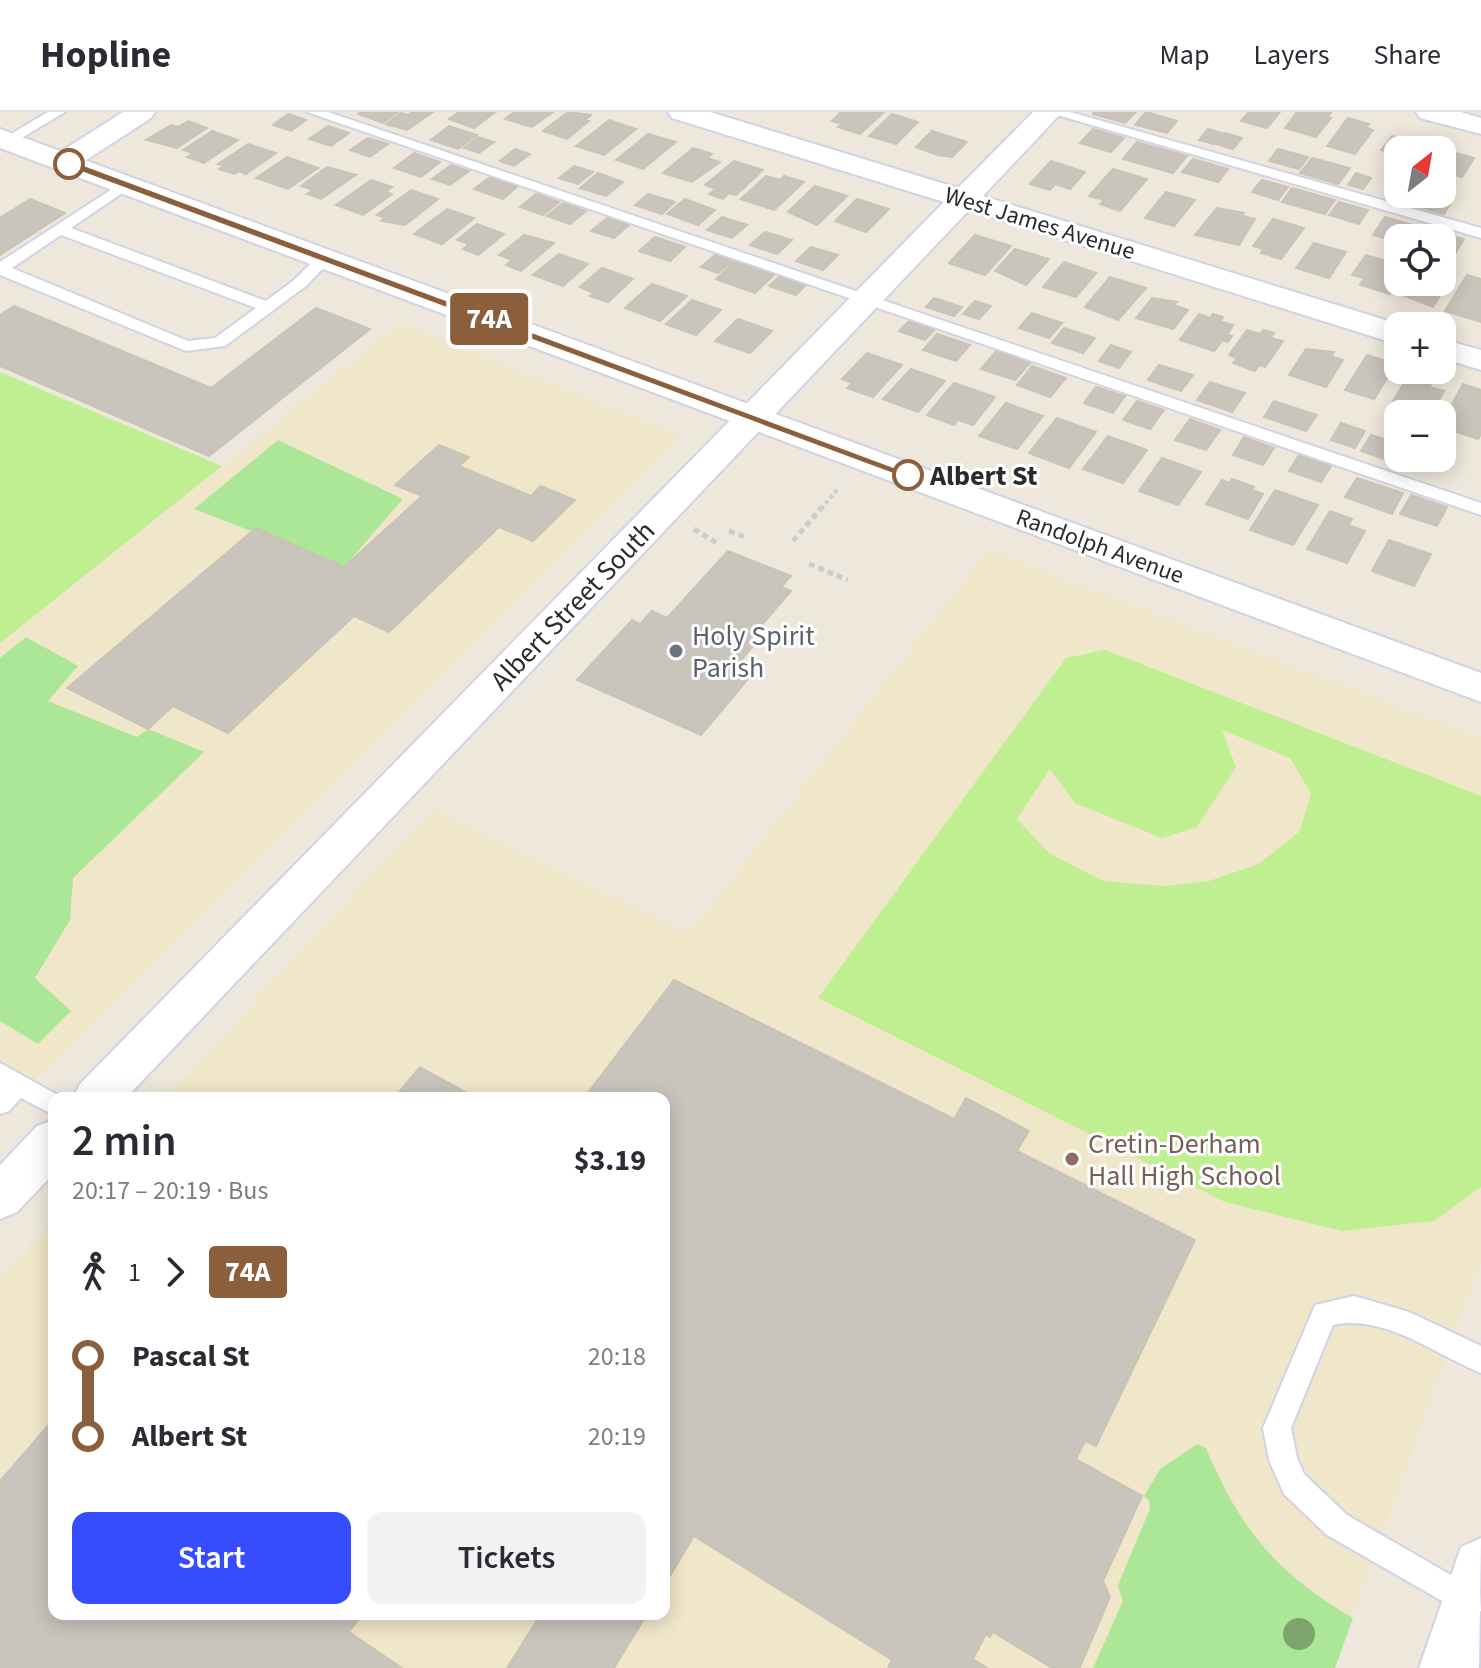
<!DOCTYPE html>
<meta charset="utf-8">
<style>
body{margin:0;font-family:"Source Sans 3",sans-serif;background:#f2f2f3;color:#2b2b33;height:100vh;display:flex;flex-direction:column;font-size:30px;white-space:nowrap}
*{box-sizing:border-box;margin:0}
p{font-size:26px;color:#7c7c81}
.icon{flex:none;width:44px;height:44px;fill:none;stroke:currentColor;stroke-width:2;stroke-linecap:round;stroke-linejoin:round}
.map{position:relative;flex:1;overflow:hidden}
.details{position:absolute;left:48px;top:980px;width:622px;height:528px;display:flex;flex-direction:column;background:#fff;border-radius:16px;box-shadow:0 4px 20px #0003}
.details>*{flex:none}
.badge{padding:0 16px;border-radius:6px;font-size:28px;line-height:52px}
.needle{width:52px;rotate:31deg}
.fabs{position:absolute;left:1384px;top:24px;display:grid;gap:16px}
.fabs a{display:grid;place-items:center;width:72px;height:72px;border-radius:16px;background:#fff;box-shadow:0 4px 20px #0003;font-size:40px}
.map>.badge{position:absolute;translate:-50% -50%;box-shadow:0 0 0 4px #fff}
.legs{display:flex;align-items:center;gap:12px;height:88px;padding:0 24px;font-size:26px}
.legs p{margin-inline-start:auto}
.head{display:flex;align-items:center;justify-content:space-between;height:136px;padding:0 24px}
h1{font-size:44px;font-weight:600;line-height:60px}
.primary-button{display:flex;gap:16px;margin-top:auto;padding:16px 24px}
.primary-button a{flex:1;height:92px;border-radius:16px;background:#384cff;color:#fff;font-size:32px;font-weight:600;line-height:92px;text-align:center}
.primary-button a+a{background:#f2f2f3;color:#2b2b33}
ul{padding:0 24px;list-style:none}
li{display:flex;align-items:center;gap:28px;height:80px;font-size:30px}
li i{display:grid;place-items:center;width:12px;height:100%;margin:0 10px;background:currentColor}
li i::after{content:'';width:20px;height:20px;margin:-10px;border:6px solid;border-radius:50%;background:#fff}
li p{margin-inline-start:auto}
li:first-child i{background:linear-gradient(#0000 50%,currentColor 0)}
li:last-child i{background:linear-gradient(currentColor 50%,#0000 0)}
header{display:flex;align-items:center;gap:48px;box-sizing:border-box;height:112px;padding:0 40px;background:#fff;border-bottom:2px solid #e1e1e2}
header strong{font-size:38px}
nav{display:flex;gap:44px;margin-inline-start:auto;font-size:28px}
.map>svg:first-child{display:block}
.education{fill:#f0e7cb}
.green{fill:#abe796}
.pitch{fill:#bfef91;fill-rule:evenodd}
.building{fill:#c9c4bc;stroke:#c9c4b6;stroke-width:2}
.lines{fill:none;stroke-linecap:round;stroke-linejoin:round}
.service-casing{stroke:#d1d3e5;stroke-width:4}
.minor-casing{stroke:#d1d3e5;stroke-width:4}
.tertiary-casing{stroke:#d1d3e5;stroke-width:4}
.secondary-casing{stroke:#d1d3e5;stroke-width:4}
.path-far1{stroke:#ccc;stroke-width:4;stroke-dasharray:4 3;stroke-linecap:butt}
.path{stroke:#ccc;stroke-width:5;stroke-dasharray:6 4;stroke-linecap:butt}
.service{fill:#fff;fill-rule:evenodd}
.minor{fill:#fff;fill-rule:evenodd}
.tertiary{fill:#fff;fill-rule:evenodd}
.secondary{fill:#fff;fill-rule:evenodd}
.tree{fill:#7da46f}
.line-1{fill:#8b5e3c;stroke:#fff;stroke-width:2}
.stop-1-dot{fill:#fff;stroke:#8b5e3c;stroke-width:4}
.worship-dot{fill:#6b7280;stroke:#fff;stroke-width:3}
.education-dot{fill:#8d6e63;stroke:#fff;stroke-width:3}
.labels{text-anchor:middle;stroke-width:6;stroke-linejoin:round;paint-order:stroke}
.far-street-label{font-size:24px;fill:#2b2b2b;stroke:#fff}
.stop-label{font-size:28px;font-weight:bold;fill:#2b2b2b;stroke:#fff;text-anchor:start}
.street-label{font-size:28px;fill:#2b2b2b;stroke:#fff}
.worship-label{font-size:28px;fill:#5b616d;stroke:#fff;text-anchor:start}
.education-label{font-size:28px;fill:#785e54;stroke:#fff;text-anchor:start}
</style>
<header>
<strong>Hopline</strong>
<nav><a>Map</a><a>Layers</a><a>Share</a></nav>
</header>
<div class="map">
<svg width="1481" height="1556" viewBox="0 0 1481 1556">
<rect width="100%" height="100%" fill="#eee8dc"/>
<g class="education">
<path d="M400 212 681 324 0 1003V531Z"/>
<path d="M988 438 1481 626V1149L1334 1556H0V1166L54 1108V1502H664V986H166L433 696 689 822Z"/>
</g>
<g class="green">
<path d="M278 328 403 387 344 455 194 397Z"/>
<path d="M26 525 78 554 48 589 137 625 148 617 204 640 73 766 70 808 35 866 71 899 38 932 0 909V546Z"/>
<path d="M1197 1332 1206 1336C1240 1417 1276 1461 1353 1506L1335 1556H1093L1123 1489 1118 1475 1120 1468 1150 1397 1149 1388 1144 1384 1160 1357Z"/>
</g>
<g class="pitch">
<path d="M0 260 222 354 0 531Z"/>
<path d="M1105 538 1481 684V1075L1434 1109 1342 1119 1225 1090 818 886 1066 546ZM1222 618 1290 646 1311 681 1300 719 1259 752 1209 769 1165 774 1103 769 1049 741 1017 707 1050 657 1075 691 1162 726 1197 715 1236 655Z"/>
</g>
<g class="building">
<path d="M361 0H398L383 11 358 2Z"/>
<path d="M412 0H433L407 18 386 12 401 1 408 3Z"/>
<path d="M459 0H495L474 16 449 7Z"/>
<path d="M514 0H553L532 15 505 7Z"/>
<path d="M568 0 591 3 585 8 589 9 567 27 543 19Z"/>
<path d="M841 0H884L860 22 838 15 842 12 832 9Z"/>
<path d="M1094 0H1136L1125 11 1093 2Z"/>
<path d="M1146 0 1177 9 1167 21 1135 13Z"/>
<path d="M1249 0H1280L1267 16 1241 9Z"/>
<path d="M1297 0H1328L1331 1 1328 5 1331 6 1316 25 1285 16Z"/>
<path d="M288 2 306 8 291 19 273 13Z"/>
<path d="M892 2 918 10 896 32 869 24Z"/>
<path d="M1348 6 1369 12 1366 16 1373 18 1355 42 1327 34Z"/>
<path d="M609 8 636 17 604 43 576 34Z"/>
<path d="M188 9 207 16 177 36 146 28 171 13 178 15Z"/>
<path d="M328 14 349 21 331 34 309 27Z"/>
<path d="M449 14 477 23 458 37 431 28Z"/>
<path d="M1093 17 1124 26 1111 40 1080 31Z"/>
<path d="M1208 17 1222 21 1214 32 1199 28Z"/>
<path d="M212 19 238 28 204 51 187 45 193 41 183 38Z"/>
<path d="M932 19 967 30 952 45 937 43 916 35Z"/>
<path d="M1225 21 1242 26 1233 37 1216 32Z"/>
<path d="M648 22 676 30 643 57 616 48Z"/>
<path d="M1392 24 1421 31 1419 38H1398V50L1393 48 1397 43 1381 38Z"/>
<path d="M478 25 494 30 479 41 464 36Z"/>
<path d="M368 26 388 32 370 45 350 38Z"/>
<path d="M1137 30 1187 44 1173 61 1123 47Z"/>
<path d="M248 32 276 41 246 62 239 59 234 62 219 57 224 54 218 52Z"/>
<path d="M693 36 712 42 707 46 720 50 692 70 663 61Z"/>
<path d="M1438 36 1474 46 1462 65 1446 61 1442 66V38H1436Z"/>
<path d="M515 37 530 42 514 54 500 49Z"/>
<path d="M1278 37 1308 45 1299 57 1269 49Z"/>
<path d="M414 41 440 50 421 65 394 56Z"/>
<path d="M287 45 318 56 288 77 256 66Z"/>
<path d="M1312 46 1350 56 1338 72 1300 61Z"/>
<path d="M1193 47 1228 57 1218 70 1182 60Z"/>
<path d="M734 49 763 58 736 83 729 81 723 87 709 82 716 77 705 73Z"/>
<path d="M1051 49 1085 60 1070 77 1055 72 1050 78 1030 72Z"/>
<path d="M451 53 469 59 450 73 432 67Z"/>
<path d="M574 54 593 60 578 72 559 66Z"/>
<path d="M327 55 356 63 321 87 307 82 313 78 301 74Z"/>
<path d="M1113 57 1147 67 1120 99 1100 92 1104 88 1089 84Z"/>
<path d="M598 61 623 70 606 84 580 76Z"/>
<path d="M1356 61 1371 66 1363 77 1348 73Z"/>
<path d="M766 64 780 68 784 64 804 70 774 98 741 87Z"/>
<path d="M490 65 518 74 503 87 474 77Z"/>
<path d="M371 68 392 75 386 80 392 82 363 103 336 93Z"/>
<path d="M1262 68 1288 75 1278 88 1252 80Z"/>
<path d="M815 74 847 84 817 113 788 100Z"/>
<path d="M1292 76 1335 88 1325 102 1282 90Z"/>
<path d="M411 78 438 87 405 113 381 109 385 106 377 103Z"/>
<path d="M1166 80 1195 88 1174 114 1145 106Z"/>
<path d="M536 82 559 90 543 103 520 95Z"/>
<path d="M648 82 675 90 662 102 635 93Z"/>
<path d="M1425 85 1450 92 1444 102 1419 95Z"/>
<path d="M30 87 65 101 0 143V106Z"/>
<path d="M685 87 715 98 698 113 667 102Z"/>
<path d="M857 87 889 97 866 120 835 109Z"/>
<path d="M1339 90 1368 98 1359 112 1329 103Z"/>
<path d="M563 91 586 99 570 112 547 104Z"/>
<path d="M1217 96 1244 101 1242 104 1255 107 1239 133 1195 123Z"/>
<path d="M447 97 474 106 442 132 414 122Z"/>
<path d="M722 105 747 113 732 126 707 118Z"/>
<path d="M1385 105 1413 113 1404 126 1397 125 1394 129 1373 123Z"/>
<path d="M607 106 629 113 614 126 591 119Z"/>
<path d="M1273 107 1304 116 1281 147 1261 141 1263 137 1253 134Z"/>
<path d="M477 112 504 122 478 143 463 137 469 132 457 128Z"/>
<path d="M1435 119 1464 127 1455 142 1442 139V126H1430Z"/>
<path d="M765 120 792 128 777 142 750 133Z"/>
<path d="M524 123 554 131 521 159 506 153 512 148 499 143Z"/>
<path d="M975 123 1011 134 985 163 949 151Z"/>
<path d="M655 125 685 135 670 149 639 139Z"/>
<path d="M1314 131 1346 140 1329 166 1296 156Z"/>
<path d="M811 135 838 143 823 158 796 149Z"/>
<path d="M1015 137 1049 147 1026 173 995 159Z"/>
<path d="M559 142 588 152 563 174 533 163Z"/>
<path d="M715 143 732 149 718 161 701 155Z"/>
<path d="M1366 143 1398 153V170L1390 182 1360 173 1364 166 1352 163Z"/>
<path d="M735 149 775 162 755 181 716 167Z"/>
<path d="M1064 150 1096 161 1076 185 1043 175Z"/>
<path d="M602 156 633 167 608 190 590 184 594 181 580 175Z"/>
<path d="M781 163 807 172 796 183 769 174Z"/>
<path d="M1442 163 1448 165 1446 168 1449 169 1433 195 1398 181 1405 170H1442Z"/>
<path d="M1467 163 1481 167V210L1445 199Z"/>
<path d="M1110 165 1146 176 1118 208 1085 195Z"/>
<path d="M652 172 687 184 660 209 625 196Z"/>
<path d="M934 186 962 195 954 204 926 195Z"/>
<path d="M1152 186 1177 190 1174 193 1188 198 1173 217 1136 206Z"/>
<path d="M692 188 721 198 696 223 666 212Z"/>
<path d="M975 189 991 194 979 207 963 202Z"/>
<path d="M14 194 211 276 316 196 370 217 209 344 0 254V203Z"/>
<path d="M1032 201 1062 211 1049 226 1019 216Z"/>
<path d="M1199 202 1210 206 1213 202 1223 205 1220 209 1233 213 1227 223 1232 224 1228 230 1223 228 1214 239 1180 228Z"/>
<path d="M738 207 772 219 750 241 715 229Z"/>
<path d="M909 209 935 217 925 228 899 219Z"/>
<path d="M1064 216 1095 226 1083 241 1052 231Z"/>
<path d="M1247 218 1260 222 1263 218 1274 221 1271 226 1283 229 1265 255 1259 253 1255 259 1233 251 1237 246 1229 243Z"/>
<path d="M937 222 970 233 956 249 923 238Z"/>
<path d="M1111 233 1131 240 1119 256 1099 249Z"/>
<path d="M1306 237 1334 240 1331 244 1343 248 1326 275 1289 263Z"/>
<path d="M997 238 1031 250 1015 268 981 257Z"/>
<path d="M867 241 902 253 873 285 847 276 852 271 842 267Z"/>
<path d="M1367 243 1396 252 1374 287 1345 278Z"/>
<path d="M1159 253 1193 263 1181 279 1148 268Z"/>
<path d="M1032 254 1066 266 1050 285 1017 273Z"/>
<path d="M911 257 945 269 918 300 883 287Z"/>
<path d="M1410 261 1433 269 1429 275 1444 279 1431 302H1415L1390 294Z"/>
<path d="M1210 270 1245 281 1232 300 1197 288Z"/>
<path d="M954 271 995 285 973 313 958 308 954 313 927 303Z"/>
<path d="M1463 272 1481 278V322L1478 327 1453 319 1458 309 1445 305Z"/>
<path d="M1096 275 1125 284 1113 301 1084 291Z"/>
<path d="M1137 289 1164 298 1150 317 1123 308Z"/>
<path d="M1274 289 1317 303 1306 319 1264 305Z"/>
<path d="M1006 291 1043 304 1017 337 979 324Z"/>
<path d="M1057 306 1096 320 1069 356 1029 341Z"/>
<path d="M1190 307 1220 318 1206 338 1175 328Z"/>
<path d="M1341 311 1365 319 1355 336 1331 328Z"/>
<path d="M1371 323 1394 330 1384 347 1361 339Z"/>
<path d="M1108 324 1147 338 1123 371 1083 357Z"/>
<path d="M1244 325 1274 336 1263 353 1233 343Z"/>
<path d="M439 333 469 345 459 354 531 384 541 374 575 388 533 429 499 415 389 520 354 504 228 621 173 594 148 617 67 576 256 416 344 455 422 384 395 373Z"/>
<path d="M1299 343 1331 354 1321 370 1289 359Z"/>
<path d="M1162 346 1201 360 1178 393 1139 379Z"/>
<path d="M1357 366 1403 381 1392 402 1345 385Z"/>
<path d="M1232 367 1254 375 1252 378 1263 382 1248 407 1206 392 1222 368 1229 371Z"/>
<path d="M1275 378 1318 393 1293 433 1250 418Z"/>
<path d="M1411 383 1447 395 1437 414 1400 402Z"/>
<path d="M1330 399 1352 407 1348 413 1365 419 1347 451 1307 437Z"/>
<path d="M1389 428 1431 442 1414 474 1372 459Z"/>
<path d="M728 439 791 464 781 475 791 479 754 522 761 525 737 553 754 560 701 623 577 568 632 508 640 512 652 499 667 506Z"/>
<path d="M674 868 954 1007 966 986 1029 1019 1017 1039 1195 1128 1096 1334 1085 1329 1076 1347 1142 1384 1103 1469 1110 1485 1080 1555 1052 1556 993 1520 990 1525 986 1522 973 1547 987 1556H888L892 1548 694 1424 664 1474V986H584Z"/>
<path d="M420 955 476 986H394Z"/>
<path d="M54 1307V1502H362L349 1520 402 1556H0V1369Z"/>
<path d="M541 1502H647L614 1556H507Z"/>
</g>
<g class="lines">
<defs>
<g id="service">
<path d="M48 0H65L13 31 8 32 1 28Z"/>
<path d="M307 0H328L1481 391V403Z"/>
<path d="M1047 0H1070L1481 116V126Z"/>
<path d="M126 68 131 69V75L71 116 266 189 294 168 319 143 325 141 333 146 306 174 225 234 186 239 0 163V150ZM61 123 256 196 215 226 188 229 12 156Z"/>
<path d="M0 951 63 986H54V1003L21 986 9 999 0 1002Z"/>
<path d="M1354 1184 1409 1200 1481 1234V1261C1434 1242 1385 1202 1333 1213L1291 1316 1297 1346 1304 1362 1347 1403 1480 1480 1481 1499 1470 1505 1327 1423 1284 1382 1269 1348 1263 1316 1315 1193Z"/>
</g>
<g id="minor">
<path d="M123 0H155L151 6 74 56 64 58 54 56 50 50 54 44Z"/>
<path d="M668 0H710L958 76 1033 0H1062L983 84 1405 214H1398V231L1387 229 969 98 126 986H73L80 972 944 90 672 6Z"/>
<path d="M1416 0H1461L1481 6V22L1420 6Z"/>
<path d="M1442 227 1481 238V258L1442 246Z"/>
<path d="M54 1008V1061L17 1100 0 1107V1053L37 1014Z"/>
</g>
<path id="tertiary" d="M1481 1426 1479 1556H1419L1461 1435Z"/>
<path id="secondary" d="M0 17 1481 561V590L0 36Z"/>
</defs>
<use href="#service" class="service-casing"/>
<use href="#minor" class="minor-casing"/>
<use href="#tertiary" class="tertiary-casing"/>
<use href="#secondary" class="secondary-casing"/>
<path class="path-far1" d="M821 397 838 377"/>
<g class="path">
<path d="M694 417 717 431"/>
<path d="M729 419 748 426"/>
<path d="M793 429 822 395"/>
<path d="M809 452 848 468"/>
</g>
<use href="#service" class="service"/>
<use href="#minor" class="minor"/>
<use href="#tertiary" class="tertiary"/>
<use href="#secondary" class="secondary"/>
</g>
<circle class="tree" cx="1299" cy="1522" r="16"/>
<path class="line-1" d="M65 49H73L915 363 904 366 65 54Z"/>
<g class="stop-1-dot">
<circle cx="69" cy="52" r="14"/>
<circle cx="908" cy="363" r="14"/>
</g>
<circle class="worship-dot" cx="676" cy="539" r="8"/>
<circle class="education-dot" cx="1072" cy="1047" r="8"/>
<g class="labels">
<g class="far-street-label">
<text transform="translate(1040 111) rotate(17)" y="8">West James Avenue</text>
<text transform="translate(1100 434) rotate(20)" y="8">Randolph Avenue</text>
</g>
<g class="stop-label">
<text x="930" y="373">Albert St</text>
</g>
<g class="street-label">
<text transform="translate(572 493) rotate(-46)" y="10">Albert Street South</text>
</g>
<g class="worship-label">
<text x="692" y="533">Holy Spirit<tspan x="692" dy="32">Parish</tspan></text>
</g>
<g class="education-label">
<text x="1088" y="1041">Cretin-Derham<tspan x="1088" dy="32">Hall High School</tspan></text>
</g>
</g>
</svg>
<div class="fabs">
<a><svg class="needle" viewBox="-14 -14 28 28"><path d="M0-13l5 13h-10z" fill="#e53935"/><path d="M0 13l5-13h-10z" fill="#7c7c81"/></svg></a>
<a><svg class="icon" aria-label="locate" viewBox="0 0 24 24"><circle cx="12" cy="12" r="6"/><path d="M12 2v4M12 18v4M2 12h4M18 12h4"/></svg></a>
<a>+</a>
<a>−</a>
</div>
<b class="badge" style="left:489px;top:207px;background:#8b5e3c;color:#fff">74A</b>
<section class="details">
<div class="head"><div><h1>2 min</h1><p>20:17 – 20:19 · Bus</p></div><b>$3.19</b></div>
<div class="legs"><svg class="icon" aria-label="walk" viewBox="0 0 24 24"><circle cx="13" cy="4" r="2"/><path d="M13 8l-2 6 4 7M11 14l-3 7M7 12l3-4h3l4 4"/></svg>1<svg class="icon" aria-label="forward" viewBox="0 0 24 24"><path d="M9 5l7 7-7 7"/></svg><b class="badge" style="background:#8b5e3c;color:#fff">74A</b></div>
<ul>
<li><i style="color:#8b5e3c"></i><b>Pascal St</b><p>20:18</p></li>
<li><i style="color:#8b5e3c"></i><b>Albert St</b><p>20:19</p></li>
</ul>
<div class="primary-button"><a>Start</a><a>Tickets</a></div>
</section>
</div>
